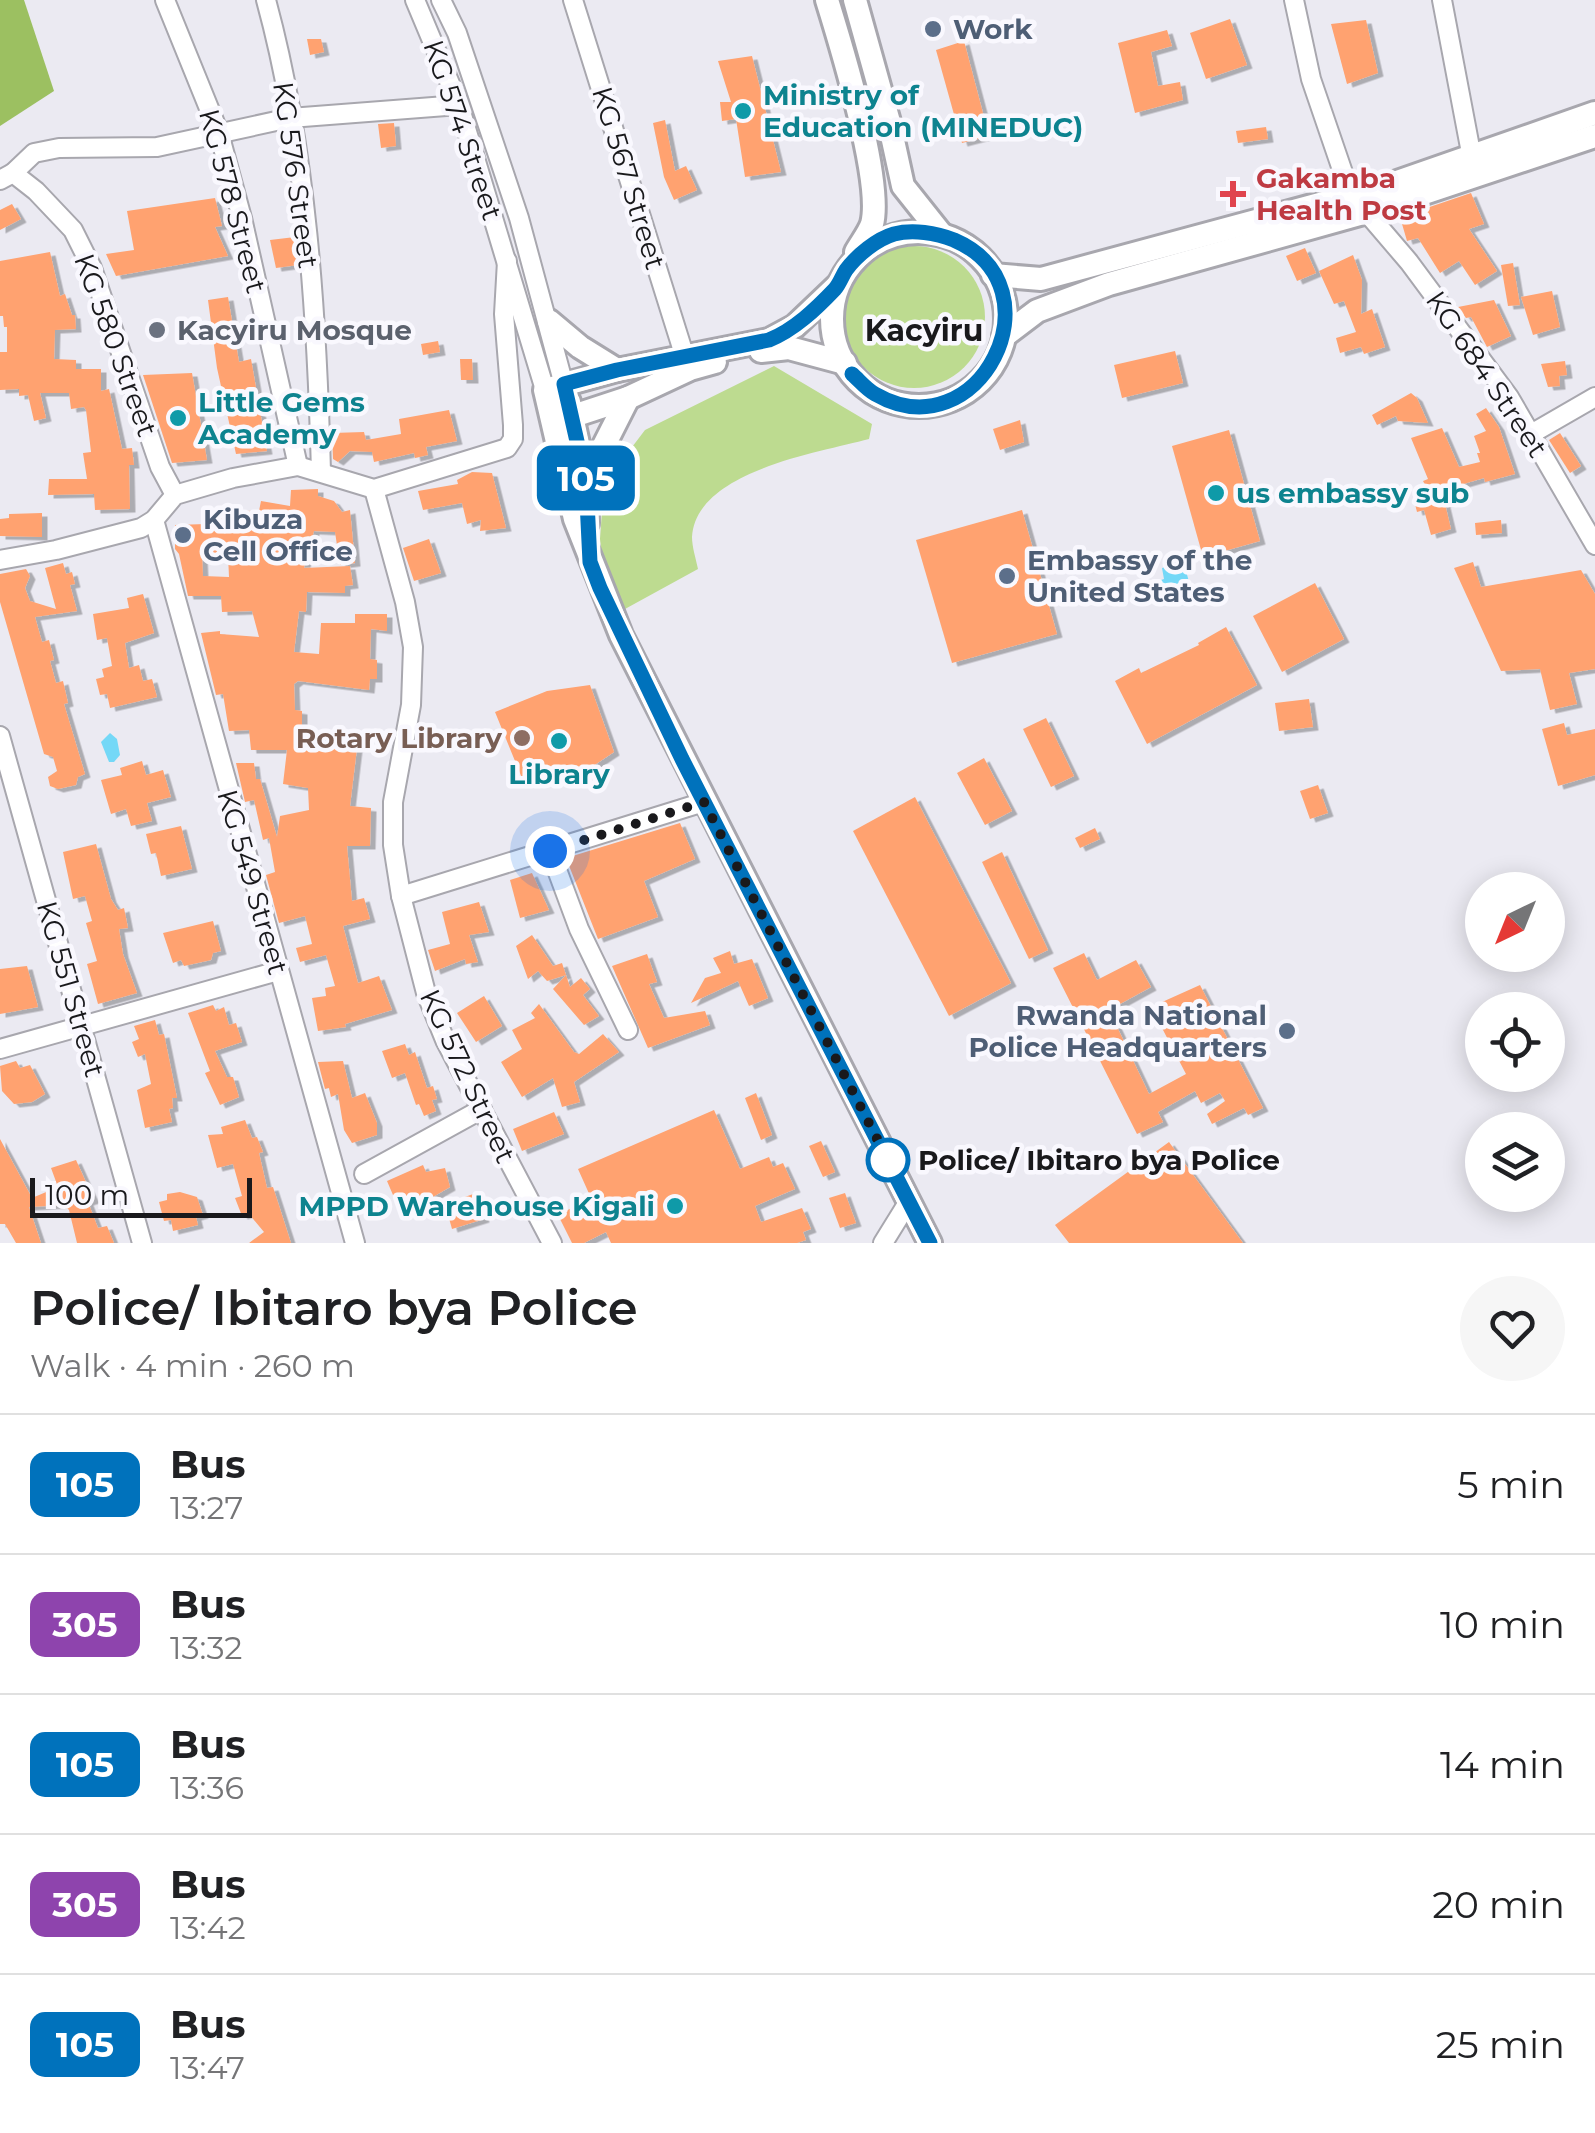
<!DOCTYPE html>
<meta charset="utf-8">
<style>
body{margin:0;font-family:Montserrat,sans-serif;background:#f6f6f6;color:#202124;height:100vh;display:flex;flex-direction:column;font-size:38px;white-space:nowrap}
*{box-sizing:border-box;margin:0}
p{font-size:32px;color:#757577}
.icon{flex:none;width:55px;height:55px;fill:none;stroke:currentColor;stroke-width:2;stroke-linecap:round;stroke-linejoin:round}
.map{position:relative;height:1243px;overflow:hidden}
.details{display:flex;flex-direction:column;background:#fff;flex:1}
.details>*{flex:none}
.badge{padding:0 20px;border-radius:15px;font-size:35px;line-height:65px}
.needle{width:65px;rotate:223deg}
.controls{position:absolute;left:1465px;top:872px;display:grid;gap:20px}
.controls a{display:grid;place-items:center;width:100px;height:100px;border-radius:50%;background:#fff;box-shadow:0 5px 25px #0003;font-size:50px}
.scale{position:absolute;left:30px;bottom:25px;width:222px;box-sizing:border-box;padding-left:10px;border:5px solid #19191c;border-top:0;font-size:28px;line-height:35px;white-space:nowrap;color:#19191c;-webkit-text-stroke:8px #f9f8fe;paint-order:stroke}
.you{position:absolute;width:50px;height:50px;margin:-25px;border:8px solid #fff;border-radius:50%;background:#1a73e8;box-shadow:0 0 0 15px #1a73e833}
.map>.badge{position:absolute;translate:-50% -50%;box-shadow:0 0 0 5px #fff}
.round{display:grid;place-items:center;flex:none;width:105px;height:105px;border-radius:52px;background:#f6f6f6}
.headline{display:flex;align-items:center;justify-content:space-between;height:170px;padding:0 30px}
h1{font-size:48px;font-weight:600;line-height:75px}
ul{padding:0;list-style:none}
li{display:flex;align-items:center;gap:30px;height:140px;padding:0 30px;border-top:2px solid #e0e0e0}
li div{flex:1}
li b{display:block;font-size:38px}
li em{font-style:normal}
li .badge{min-width:110px;font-weight:700;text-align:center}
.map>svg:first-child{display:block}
.green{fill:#bddb90}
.forest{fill:#9cc061}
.water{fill:#74d8f7}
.building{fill:#ffa270;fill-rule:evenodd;filter:url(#shadow)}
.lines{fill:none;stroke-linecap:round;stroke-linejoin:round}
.minor-casing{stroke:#a8a7ae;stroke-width:22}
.major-casing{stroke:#a8a7ae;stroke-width:28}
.minor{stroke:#fff;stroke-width:18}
.major{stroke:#fff;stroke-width:22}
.line-casing{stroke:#fff;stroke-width:22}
.line{stroke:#0072bc;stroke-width:15}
.walk{stroke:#19191c;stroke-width:10;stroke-dasharray:0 18}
.service-dot{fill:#5c6f8a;stroke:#f9f8fe;stroke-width:4}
.culture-dot{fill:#0f9aa8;stroke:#f9f8fe;stroke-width:4}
.health-dot{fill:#e0444e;stroke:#f9f8fe;stroke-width:4}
.worship-dot{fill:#6b7280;stroke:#f9f8fe;stroke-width:4}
.education-dot{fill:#8d6e63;stroke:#f9f8fe;stroke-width:4}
.stop-dot{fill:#fff;stroke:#0072bc;stroke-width:5}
.labels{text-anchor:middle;stroke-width:9;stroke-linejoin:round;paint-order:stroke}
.service-label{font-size:28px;font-weight:bold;fill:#4e5e75;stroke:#f9f8fe;text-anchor:start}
.culture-label{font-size:28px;font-weight:bold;fill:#0d838f;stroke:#f9f8fe;text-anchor:start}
.street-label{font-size:28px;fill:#19191c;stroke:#f9f8fe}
.health-label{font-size:28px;font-weight:bold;fill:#be3a42;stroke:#f9f8fe;text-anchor:start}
.worship-label{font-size:28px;font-weight:bold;fill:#5b616d;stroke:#f9f8fe;text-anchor:start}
.education-label{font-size:28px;font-weight:bold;fill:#785e54;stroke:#f9f8fe;text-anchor:end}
.stop-label{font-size:28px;font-weight:bold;fill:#19191c;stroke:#f9f8fe;text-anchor:start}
.neighbourhood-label{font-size:30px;font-weight:bold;fill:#19191c;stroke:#f9f8fe}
</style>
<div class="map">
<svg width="1595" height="1243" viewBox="0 0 1595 1243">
<defs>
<filter id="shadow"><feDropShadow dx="5.5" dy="3.5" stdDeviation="0" flood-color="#0004"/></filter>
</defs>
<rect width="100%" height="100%" fill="#ebeaf2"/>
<g class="green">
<circle cx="914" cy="317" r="71"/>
<path d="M774 366 872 424 869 439C817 453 696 471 692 537 692 547 696 559 698 569L625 609 604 572 600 539 604 484 645 430Z"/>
</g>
<path class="forest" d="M0 0H24L54 91 0 126Z"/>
<g class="water">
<path d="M1183 561 1190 585 1137 600 1134 589 1164 579 1162 568Z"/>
<path d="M110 733 117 739 120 755 114 762H109L101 742Z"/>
</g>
<g class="building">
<path d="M1230 19 1247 65 1206 79 1190 33Z"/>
<path d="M1366 20 1378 73 1347 84 1331 24Z"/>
<path d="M1167 30 1172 46 1151 52 1158 86 1180 82 1183 100 1135 113 1118 43Z"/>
<path d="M307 39H321L324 52 310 55Z"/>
<path d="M964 41 989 136 962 143 936 50Z"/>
<path d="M752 56 781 172 745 177 736 119 722 121 720 102H731L718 61Z"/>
<path d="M665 120 675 171 686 166 697 190 674 200 664 177 653 123Z"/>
<path d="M394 123 396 146 381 148 378 124Z"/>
<path d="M1266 127 1268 139 1238 143 1236 131Z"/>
<path d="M1471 193 1484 224 1469 229 1497 271 1475 285 1459 261 1440 273 1418 238 1407 241 1400 217Z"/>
<path d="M215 198 222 226 215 227 228 256 116 276 106 254 134 250 127 211Z"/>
<path d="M12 204 21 219 0 230V210Z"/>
<path d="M295 237 298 265 276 268 270 240Z"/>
<path d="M1305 248 1316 273 1297 281 1286 256Z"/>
<path d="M50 252 60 296 65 294 72 315H75L76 329 55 330 54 359 76 360V369H101V391L109 389 122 449 132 448 134 465H129L130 509 95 510 94 494 48 495 49 479H87L83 453 91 452 86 410 84 407 71 409 69 393H40L46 418 34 421 28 395 19 396V389L0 390V352H7V327H4L3 316H0V261Z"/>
<path d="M1353 255 1362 280 1361 314 1372 309 1385 347 1364 354 1361 347 1340 353 1336 338 1356 332 1344 301 1334 304 1319 271Z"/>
<path d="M1513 263 1520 305 1508 306 1501 265Z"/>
<path d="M1552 291 1560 327 1533 335 1521 297Z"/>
<path d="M228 297 239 362 251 359 267 451 236 454 217 368 208 300Z"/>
<path d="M1494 300 1511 336 1487 347 1471 317 1466 318 1458 307Z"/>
<path d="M438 341 440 352 423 355 421 344Z"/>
<path d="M1175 351 1183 383 1122 398 1114 365Z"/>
<path d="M460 359H472L473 380H461Z"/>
<path d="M1565 361 1567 375 1559 376 1560 386 1548 387 1541 364Z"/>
<path d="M192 373 207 460 172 463 143 375Z"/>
<path d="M1411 393 1417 398 1428 423 1398 421 1396 416 1377 425 1372 415Z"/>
<path d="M1486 408 1499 427 1515 474 1485 482 1484 478 1446 489 1450 503 1445 504 1451 529 1431 535 1424 510 1417 512 1414 500 1431 496 1423 481 1428 479 1411 438 1442 428 1459 467 1480 462 1477 453H1480L1474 436 1486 431 1476 414Z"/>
<path d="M449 410 457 441 426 447 428 455 415 458 414 453 374 462 372 452 350 451 338 462 333 459 332 433 364 432 366 440 401 434 399 419Z"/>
<path d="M1020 420 1024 442 1000 450 993 429Z"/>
<path d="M1229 430 1260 541 1203 557 1172 446Z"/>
<path d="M1560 433 1581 466 1570 473 1549 440Z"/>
<path d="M472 472 492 473 506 528 480 531 481 520 467 524 462 503 423 510 418 491 458 484 457 480Z"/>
<path d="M318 489V496L334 501 342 512 350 510 355 563 340 565 335 532 314 531 304 568 350 566 353 585 345 586V593L307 592 306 612 299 611 294 652 319 654 321 623H355V614H387V631L371 629 370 659 377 660V679H370L369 690 298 681 294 684 295 710 302 711V737L357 748 350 806 371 808 370 846H347L352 901 364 898 370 919 343 926 358 983 379 976 392 1010 345 1024 346 1027 318 1031 312 998 326 996 325 988 335 986 326 955 300 962 296 948 312 944 305 916 279 923 266 875 275 872 269 838 263 840 254 800 245 802 236 763H254L256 779H260L277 837 280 816 309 810 308 788 283 784 287 750H251L249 730 229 731 223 694 216 695 201 633 220 631V634L259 637 252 611 222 612 221 596H188L179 554 175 549V525L206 524 208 510 259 511 261 501 290 506 291 490ZM202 553 228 555 229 577 203 576Z"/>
<path d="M1022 510 1057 634 952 663 916 540Z"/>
<path d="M42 513V537L0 536V519L9 518V514Z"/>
<path d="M1501 520 1502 533 1476 535 1475 523Z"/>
<path d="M429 539 441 573 414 581 403 548Z"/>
<path d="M1473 562 1481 587 1581 570 1595 594V669L1569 673 1577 704 1550 710 1540 669 1501 671 1454 568Z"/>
<path d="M63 563 66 574 72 572 75 584 70 585 77 611 35 617 42 642 49 640 54 660 50 661 56 683 63 681 68 703 64 704 85 774 78 777 76 785 58 789 50 786 48 777 57 771 53 757 44 754 0 602V574L26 569 30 576 25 588 30 601 56 609 45 568Z"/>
<path d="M1315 583 1344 639 1282 672 1253 616Z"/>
<path d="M143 594 154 633 125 643 129 668 139 665 143 681 152 679 157 697 110 708 107 694 100 695 96 679 104 677 102 669 112 666 107 638 97 640 93 614 129 608 127 598Z"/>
<path d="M1226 627 1257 685 1147 744 1115 681 1139 668 1141 673 1199 645 1198 643Z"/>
<path d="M590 685 614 752 572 780 566 771 524 783 495 712 547 691Z"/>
<path d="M1309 699 1313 727 1279 731 1275 703Z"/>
<path d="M1046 718 1074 776 1051 787 1023 729Z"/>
<path d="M1564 723 1567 735 1595 729V775L1558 786 1542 729Z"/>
<path d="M984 758 1012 811 985 825 957 773Z"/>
<path d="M142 761 146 775 163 770 171 797 147 803 152 821 131 826 126 809 111 814 101 780 122 775 120 768Z"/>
<path d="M1318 785 1328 813 1310 819 1300 791Z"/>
<path d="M915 797 1011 983 949 1016 853 831Z"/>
<path d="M680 823 695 859 644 881 658 917 598 939 566 858Z"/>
<path d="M181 826 192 869 161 876 156 853 151 854 146 834Z"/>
<path d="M1095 828 1100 839 1080 848 1075 838Z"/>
<path d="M96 844 111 899 118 910 124 908 128 928 119 929 123 954 137 993 98 1004 87 964 97 961 86 923 92 921 85 896 73 899 63 852Z"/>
<path d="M1002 852 1048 950 1029 959 982 862Z"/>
<path d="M532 873 549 910 520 918 510 880Z"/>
<path d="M479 902 489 932 469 935 478 962 466 964 465 959 435 971 428 950 450 944 442 912Z"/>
<path d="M213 921 221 951 213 953 211 960 184 966 181 960 173 963 163 933Z"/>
<path d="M532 935 553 966 562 963 566 975 547 981 538 971 528 979 516 946Z"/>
<path d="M730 951 734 964 752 959 768 998 749 1006 738 981 691 1003 705 978 721 973 713 958Z"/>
<path d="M1084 953 1097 980 1136 960 1151 987 1109 1010 1149 1094 1186 1074 1151 1007 1200 985 1263 1108 1248 1115 1244 1108 1212 1124 1207 1114 1225 1101 1220 1093 1201 1103 1195 1091 1158 1112 1163 1122 1137 1134 1053 968Z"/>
<path d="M647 954 657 982 649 984 664 1018 705 1011 710 1025 648 1048 612 966Z"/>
<path d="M27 966 38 1007 0 1014V969Z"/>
<path d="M566 975 570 987 581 978 590 989 583 995 599 1016 584 1025 553 989Z"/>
<path d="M484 996 502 1026 476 1042 457 1013Z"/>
<path d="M539 1004 574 1052 579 1054 603 1034 619 1052 574 1082 580 1102 562 1107 553 1078 522 1097 501 1062 522 1049 512 1030 535 1018 531 1013Z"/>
<path d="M213 1005 216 1011 224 1007 229 1025 236 1023 242 1042 215 1051 227 1077H233L239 1097 220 1105 205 1073 210 1071 188 1013Z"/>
<path d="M155 1020 159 1035 164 1034 177 1098H172L173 1108 169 1109 172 1122 145 1128 137 1090 151 1084 145 1054 138 1057 132 1042 139 1039 134 1026Z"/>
<path d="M405 1044 409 1055 415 1052 427 1088 433 1086 437 1099 432 1100 436 1111 424 1116 419 1104 416 1105 405 1073 392 1078 382 1051Z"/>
<path d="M16 1061 20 1068 30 1065 45 1094 32 1102 14 1104 2 1091 0 1066Z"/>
<path d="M343 1061 352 1098 365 1093 377 1123V1135L352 1143 344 1130 338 1094 331 1097 329 1088 325 1089 318 1062Z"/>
<path d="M756 1093 772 1135 761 1140 745 1098Z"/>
<path d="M714 1110 740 1169 769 1157 773 1167 783 1163 795 1189 755 1206 761 1222 802 1208 811 1229 803 1232 806 1240 797 1243H611L606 1232 584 1243H572L558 1215 591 1198 578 1169Z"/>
<path d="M554 1112 564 1134 522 1151 513 1129Z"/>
<path d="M245 1120 252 1138 257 1137 263 1152 259 1153 267 1188 273 1187 291 1243H249L264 1232 249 1214 242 1216 235 1198 242 1196 233 1164 217 1168 208 1135 223 1134 221 1127Z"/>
<path d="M0 1139 32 1198 58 1187 51 1168 76 1160 94 1200 88 1202 98 1228 107 1226 114 1243H77L69 1210 64 1205 29 1207 41 1243H16L5 1224H0Z"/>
<path d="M821 1141 835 1172 823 1177 809 1146Z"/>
<path d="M1169 1142 1243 1243H1069L1055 1225Z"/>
<path d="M423 1165 426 1172 445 1168 450 1187 419 1205 416 1200 408 1206 402 1193 393 1195 387 1181Z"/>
<path d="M180 1192 197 1197 203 1215 196 1217 198 1225 173 1231 171 1220 164 1221 159 1202 167 1200V1194Z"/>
<path d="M476 1193 484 1219 452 1229 445 1204Z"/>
<path d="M845 1193 856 1223 840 1228 829 1198Z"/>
</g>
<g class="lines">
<defs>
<g id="minor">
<path d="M165 0 219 133 242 218 298 466"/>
<path d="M266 0C307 150 317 317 321 472"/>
<path d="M415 0 459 105 545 390"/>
<path d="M441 0 457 33 519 218 564 385"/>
<path d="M573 0 688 367"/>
<path d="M1294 0 1311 79 1350 193 1409 262 1509 397 1595 545"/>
<path d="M1442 0 1472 158"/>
<path d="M13 173 34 153 59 148 157 147 290 118 459 105"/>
<path d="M0 180 13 173 36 191 73 230 92 268 160 467 175 495"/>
<path d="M1531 434 1595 397"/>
<path d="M374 489 405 602 413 647 411 705 393 802V845L401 896 426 993 445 1040 552 1243"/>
<path d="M154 520 355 1243"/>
<path d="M0 560 56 550 141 528 154 520 175 495 233 478 298 466 374 489 507 448 513 439V425L504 314 507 261"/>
<path d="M0 736 142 1243"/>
<path d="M550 851 579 929 628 1030"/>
<path d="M401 896 704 802"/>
<path d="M0 1049 278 971"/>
<path d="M364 1174 482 1109"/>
<path d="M883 1243 909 1201"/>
</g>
<g id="major">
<path d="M827 0C841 45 883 183 872 224 869 233 861 243 856 252"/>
<path d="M855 0 889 122 903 186 942 235"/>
<circle cx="919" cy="319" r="87"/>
<path d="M993 275 1041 279 1386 186 1595 113"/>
<path d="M837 286 795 326 769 340 617 370 545 390 575 519 621 635 930 1243"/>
<path d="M549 321 580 347 617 370"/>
<path d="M1004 336 1037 311 1109 284 1367 212 1595 136"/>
<path d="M761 351 789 348 845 363"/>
<path d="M569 402 586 481 587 523"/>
<path d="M555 422 628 398 690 369 715 362"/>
<path d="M586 481 628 398"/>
</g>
</defs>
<use href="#minor" class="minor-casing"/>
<use href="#major" class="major-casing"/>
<use href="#minor" class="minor"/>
<use href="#major" class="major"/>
</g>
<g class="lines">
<defs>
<path id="line" d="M852 374C859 380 866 389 875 394 979 454 1063 287 954 240 936 233 913 229 894 234 877 239 857 255 846 270 842 276 840 283 835 289 816 309 794 330 769 340L617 370 564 384 586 481 590 562 600 588 682 759 930 1243"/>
</defs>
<use href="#line" class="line-casing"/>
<use href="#line" class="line"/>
<path class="walk" d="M550 851 704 802 892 1168 888 1160"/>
</g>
<g class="service-dot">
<circle cx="933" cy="29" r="10"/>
<circle cx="183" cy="535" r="10"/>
<circle cx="1007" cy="576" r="10"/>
<circle cx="1287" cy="1031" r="10"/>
</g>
<g class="culture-dot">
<circle cx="743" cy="111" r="10"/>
<circle cx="178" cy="418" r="10"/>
<circle cx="1216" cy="493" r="10"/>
<circle cx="559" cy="741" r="10"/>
<circle cx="675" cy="1206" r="10"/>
</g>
<path class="health-dot" d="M1228 179h10v10h10v10h-10v10h-10v-10h-10v-10h10z"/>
<circle class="worship-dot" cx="157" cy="330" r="10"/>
<circle class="education-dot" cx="522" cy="738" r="10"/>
<circle class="stop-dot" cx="888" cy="1160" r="20"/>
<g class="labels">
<g class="service-label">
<text x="953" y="39">Work</text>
<text x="203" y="529">Kibuza<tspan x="203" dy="32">Cell Office</tspan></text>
<text x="1027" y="570">Embassy of the<tspan x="1027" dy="32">United States</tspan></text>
<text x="1267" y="1025" text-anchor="end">Rwanda National<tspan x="1267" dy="32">Police Headquarters</tspan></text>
</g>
<g class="culture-label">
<text x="763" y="105">Ministry of<tspan x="763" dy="32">Education (MINEDUC)</tspan></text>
<text x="198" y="412">Little Gems<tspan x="198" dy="32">Academy</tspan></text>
<text x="1236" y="503">us embassy sub</text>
<text x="559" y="784" text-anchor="middle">Library</text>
<text x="655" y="1216" text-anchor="end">MPPD Warehouse Kigali</text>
</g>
<g class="street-label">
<text transform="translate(463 130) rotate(71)" y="10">KG 574 Street</text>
<text transform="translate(296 175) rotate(82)" y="10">KG 576 Street</text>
<text transform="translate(629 178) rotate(73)" y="10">KG 567 Street</text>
<text transform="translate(233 201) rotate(75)" y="10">KG 578 Street</text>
<text transform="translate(116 345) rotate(70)" y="10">KG 580 Street</text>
<text transform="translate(1487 374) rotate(56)" y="10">KG 684 Street</text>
<text transform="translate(253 882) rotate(74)" y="10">KG 549 Street</text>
<text transform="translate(71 989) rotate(74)" y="10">KG 551 Street</text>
<text transform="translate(468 1076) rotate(65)" y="10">KG 572 Street</text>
</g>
<g class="health-label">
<text x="1256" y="188">Gakamba<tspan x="1256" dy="32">Health Post</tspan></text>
</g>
<g class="worship-label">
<text x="177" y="340">Kacyiru Mosque</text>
</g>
<g class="education-label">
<text x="502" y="748">Rotary Library</text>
</g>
<g class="stop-label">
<text x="918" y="1170">Police/ Ibitaro bya Police</text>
</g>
<g class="neighbourhood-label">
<text x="924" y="341">Kacyiru</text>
</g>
</g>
</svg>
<div class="controls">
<a><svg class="needle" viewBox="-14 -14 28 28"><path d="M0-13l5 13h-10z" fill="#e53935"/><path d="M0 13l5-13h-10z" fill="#757577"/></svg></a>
<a><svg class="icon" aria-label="locate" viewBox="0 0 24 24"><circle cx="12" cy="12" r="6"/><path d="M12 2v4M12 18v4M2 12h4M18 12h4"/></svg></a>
<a><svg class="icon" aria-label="layers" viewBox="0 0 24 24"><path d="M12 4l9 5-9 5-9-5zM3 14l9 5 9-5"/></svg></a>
</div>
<div class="scale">100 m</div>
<div class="you" style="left:550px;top:851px"></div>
<b class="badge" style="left:586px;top:478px;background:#0072bc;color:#fff">105</b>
</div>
<section class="details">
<div class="headline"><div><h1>Police/ Ibitaro bya Police</h1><p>Walk · 4 min · 260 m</p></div><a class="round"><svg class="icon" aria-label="heart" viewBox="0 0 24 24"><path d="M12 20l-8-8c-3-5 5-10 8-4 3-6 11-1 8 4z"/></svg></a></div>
<ul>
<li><span class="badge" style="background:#0072bc;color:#fff">105</span><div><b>Bus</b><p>13:27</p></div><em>5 min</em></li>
<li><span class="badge" style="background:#8e44ad;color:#fff">305</span><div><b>Bus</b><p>13:32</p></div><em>10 min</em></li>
<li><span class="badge" style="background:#0072bc;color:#fff">105</span><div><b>Bus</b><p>13:36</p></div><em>14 min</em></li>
<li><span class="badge" style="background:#8e44ad;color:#fff">305</span><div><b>Bus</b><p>13:42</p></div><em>20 min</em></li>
<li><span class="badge" style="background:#0072bc;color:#fff">105</span><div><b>Bus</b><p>13:47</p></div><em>25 min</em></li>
</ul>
</section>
